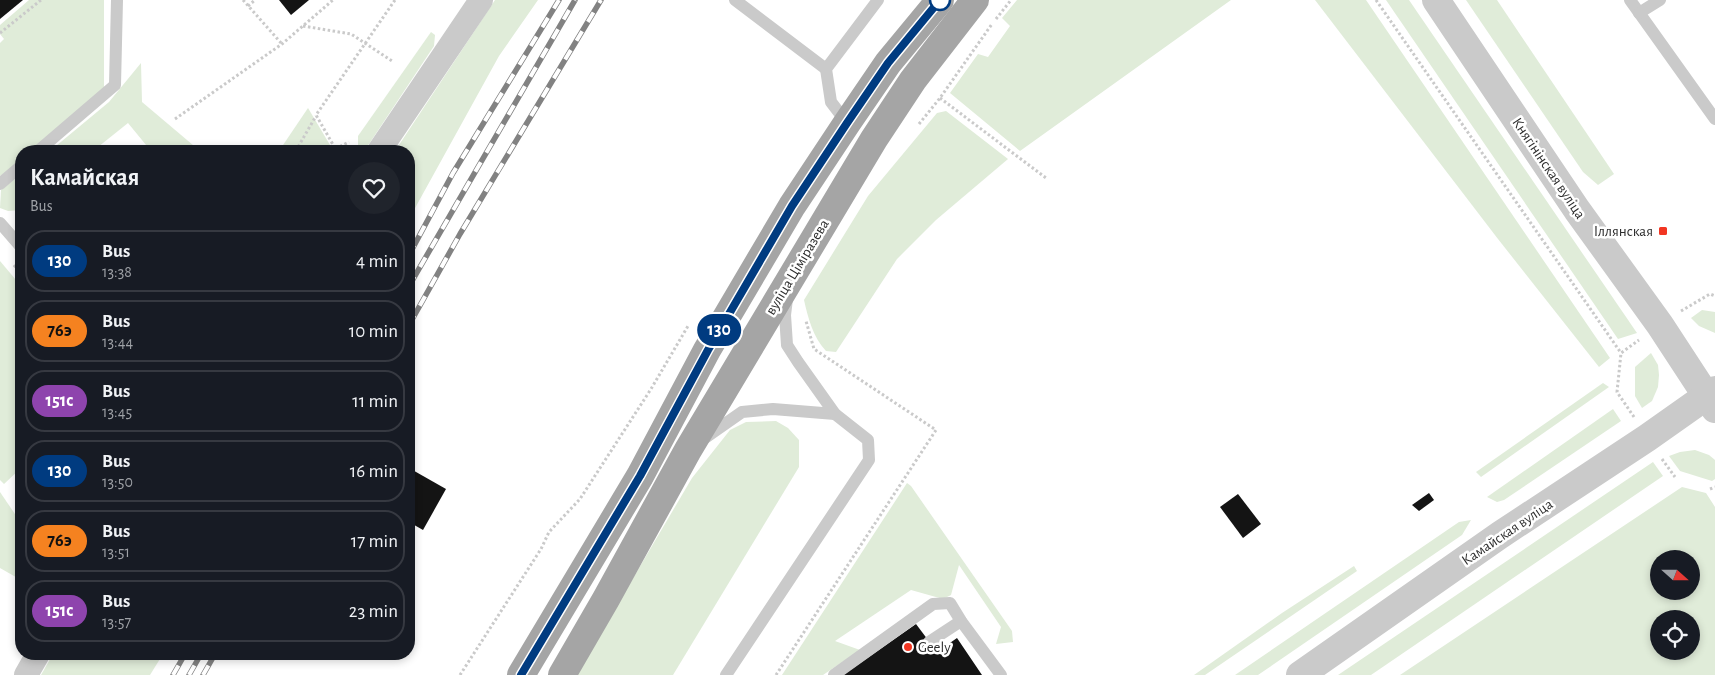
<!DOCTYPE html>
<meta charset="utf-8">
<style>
body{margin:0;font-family:"Alegreya Sans",sans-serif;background:#20242c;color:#f1f3f6;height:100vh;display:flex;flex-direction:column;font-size:19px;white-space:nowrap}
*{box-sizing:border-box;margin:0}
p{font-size:16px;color:#9ea1a6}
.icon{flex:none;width:28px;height:28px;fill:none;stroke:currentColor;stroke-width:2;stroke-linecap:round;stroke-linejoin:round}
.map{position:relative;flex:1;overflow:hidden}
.side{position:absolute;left:15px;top:145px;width:400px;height:515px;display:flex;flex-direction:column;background:#171b24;border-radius:20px;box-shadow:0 2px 8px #0003}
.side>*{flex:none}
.badge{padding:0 10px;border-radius:16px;font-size:18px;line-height:32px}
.needle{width:32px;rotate:111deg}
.controls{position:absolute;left:1650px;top:550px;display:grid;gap:10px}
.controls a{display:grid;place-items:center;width:50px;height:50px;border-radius:50%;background:#171b24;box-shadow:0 2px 8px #0003;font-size:25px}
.map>.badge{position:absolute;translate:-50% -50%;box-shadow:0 0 0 2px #fff}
.round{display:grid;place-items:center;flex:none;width:52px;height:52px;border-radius:26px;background:#20242c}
.headline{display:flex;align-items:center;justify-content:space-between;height:85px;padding:0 15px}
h1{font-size:24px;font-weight:600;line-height:38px}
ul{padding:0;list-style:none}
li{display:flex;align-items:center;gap:15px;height:62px;margin:0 10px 8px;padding:0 5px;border:2px solid #363941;border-radius:20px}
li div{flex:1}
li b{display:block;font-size:19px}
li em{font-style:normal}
li .badge{min-width:55px;font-weight:700;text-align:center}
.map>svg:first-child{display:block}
.green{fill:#e0ecd9;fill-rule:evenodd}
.building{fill:#141414}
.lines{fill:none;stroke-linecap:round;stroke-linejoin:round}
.path{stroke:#cacaca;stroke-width:3;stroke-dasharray:2.5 2.5;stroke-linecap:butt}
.service{stroke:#cacaca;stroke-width:12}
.minor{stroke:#cacaca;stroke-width:24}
.tertiary{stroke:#cacaca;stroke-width:28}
.primary{stroke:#a5a5a5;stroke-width:28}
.rail-casing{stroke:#828282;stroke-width:5.5}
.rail{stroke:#fff;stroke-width:4;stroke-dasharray:11;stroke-linecap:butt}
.line-casing{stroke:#fff;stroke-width:11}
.line{stroke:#003b80;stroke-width:8}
.stop-dot{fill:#fff;stroke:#003b80;stroke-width:2.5}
.poi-dot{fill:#f23622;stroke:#fff;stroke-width:2}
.labels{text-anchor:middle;stroke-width:5;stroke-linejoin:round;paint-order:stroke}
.street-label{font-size:15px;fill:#2d2d2d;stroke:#fff}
.poi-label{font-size:15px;fill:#2d2d2d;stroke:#fff;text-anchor:end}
</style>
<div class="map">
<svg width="1715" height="675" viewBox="0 0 1715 675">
<rect width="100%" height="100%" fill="#fff"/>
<g class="green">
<path d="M29 0H104V90L34 151H21V162L0 176V43L4 39 0 34V25Z"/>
<path d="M495 0H538L499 56 409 219V151H395Z"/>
<path d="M1017 0H1231L1020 151 950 93 978 54 988 57 1010 26 1002 18Z"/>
<path d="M1315 0H1366L1610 358 1599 367 1498 239Z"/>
<path d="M1386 0H1409L1637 333 1618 339Z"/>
<path d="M1466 0H1497L1614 174 1598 185 1583 172Z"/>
<path d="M431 32 435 35 434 46 369 144 364 149 358 148V136Z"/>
<path d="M141 63 142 102 200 151H151L128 123 93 151H50L109 102Z"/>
<path d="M308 108 330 145 321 151H279Z"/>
<path d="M946 111 1008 159 936 220 897 259 836 352 826 351C813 337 808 318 804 300L868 196 937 113Z"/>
<path d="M21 174V210L8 211 0 208 1 190Z"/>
<path d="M0 261 21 286V468L4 484 0 480Z"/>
<path d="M1702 310 1715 312V333L1699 326 1691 318Z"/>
<path d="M1651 353 1658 365 1659 375 1658 387 1652 401 1642 408 1635 396V367Z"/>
<path d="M1603 383 1609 387 1481 477 1476 472Z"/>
<path d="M1613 409 1621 421 1504 500 1497 502 1487 497Z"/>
<path d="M776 421 788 428 799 440V467L673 675H576L692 478 730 430 746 422Z"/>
<path d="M1695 450 1709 455 1715 460V479L1712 481 1680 471 1669 456 1680 452Z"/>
<path d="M1653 462 1663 476 1371 675H1338Z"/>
<path d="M907 483 911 486 1012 631 1013 642 996 644 1001 627 959 565 951 595 943 599 911 590 835 641 860 650 823 675H782Z"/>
<path d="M1682 487 1706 493 1715 507V675H1400ZM1659 559H1691V591H1659ZM1659 619H1691V651H1659Z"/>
<path d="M0 492 21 523V580L0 568Z"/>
<path d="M1471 520 1462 535 1258 675H1235L1459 522Z"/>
<path d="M1354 566 1357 571 1205 675H1194L1282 613Z"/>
<path d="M53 654H163L150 675H41Z"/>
</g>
<g class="building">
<path d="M0 0H23L0 19Z"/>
<path d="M279 0H309L291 15Z"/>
<path d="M409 468 446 489 423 530 409 522Z"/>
<path d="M1429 493 1434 500 1419 511 1412 505Z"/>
<path d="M1238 494 1261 524 1243 538 1220 507Z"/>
<path d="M916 624 937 652 957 638 982 675H843Z"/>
</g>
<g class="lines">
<g class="path">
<path d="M243 0 282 44"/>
<path d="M1376 0 1621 353"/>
<path d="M248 6 255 0"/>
<path d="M996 19 1011 0"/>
<path d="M303 26 351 34 392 61"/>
<path d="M0 33 41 0"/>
<path d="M940 98 1046 178"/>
<path d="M175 119 282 44 333 0"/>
<path d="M919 124 940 98 992 24"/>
<path d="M335 148 316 115 395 0"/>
<path d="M296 151 298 147 316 116"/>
<path d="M331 151 349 142"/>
<path d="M14 265 21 274"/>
<path d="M1681 311 1710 294 1715 296"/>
<path d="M1634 417 1617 392 1621 353 1639 340"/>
<path d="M1662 459 1675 477"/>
<path d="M1710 489 1715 487"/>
<path d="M460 675 541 549 549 532 580 499 651 389 688 326"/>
<path d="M776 675 936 430 814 349 806 321"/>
</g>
<g class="service">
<path d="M735 0 826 69"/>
<path d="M1630 0 1715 119"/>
<path d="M1639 13 1660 0"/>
<path d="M847 123 831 102 826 69 878 0"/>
<path d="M38 151 115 85 117 0"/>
<path d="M0 184 21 166"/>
<path d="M0 223 21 247"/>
<path d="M702 440 742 412 773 409 835 414"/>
<path d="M929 642 961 621"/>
<path d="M726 675 869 460 868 440 835 414 798 362 787 345 785 315 787 299"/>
<path d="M834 675 933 604 950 603 961 621 1001 675"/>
</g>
<g class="minor">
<path d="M379 151 481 0"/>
<path d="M26 675 38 654"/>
</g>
<g class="tertiary">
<path d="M1436 0 1577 210 1660 325 1715 409"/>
<path d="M1300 675 1500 535 1647 438 1715 390"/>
</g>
<g class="primary">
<path d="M521 675 640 476 707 350 792 206 847 123 888 63 940 0"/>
<path d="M562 675 606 599 688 450 874 139 913 80 975 0"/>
</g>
<defs>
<g id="rail">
<path d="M409 255 453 173 559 0"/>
<path d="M409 286 575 0"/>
<path d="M409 325 460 234 601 0"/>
<path d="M173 675 185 654"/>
<path d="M189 675 201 654"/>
<path d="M203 675 215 654"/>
</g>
</defs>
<use href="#rail" class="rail-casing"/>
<use href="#rail" class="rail"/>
</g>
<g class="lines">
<defs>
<path id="line" d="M521 675 640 476 708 350 792 206 847 123 888 63 940 0"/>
</defs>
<use href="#line" class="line-casing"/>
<use href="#line" class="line"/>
</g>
<circle class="stop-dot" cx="940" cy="0" r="10"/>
<g class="poi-dot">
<rect x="1658" y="226" width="10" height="10" rx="2.5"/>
<circle cx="908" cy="647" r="5"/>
</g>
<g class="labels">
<g class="street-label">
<text transform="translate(1549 168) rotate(56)" y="5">Княгінінская вуліца</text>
<text transform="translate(797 267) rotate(-59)" y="5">вуліца Ціміразева</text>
<text transform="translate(1507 532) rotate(-34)" y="5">Камайская вуліца</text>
</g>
<g class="poi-label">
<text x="1653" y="236">Іллянская</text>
<text x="918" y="652" text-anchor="start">Geely</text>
</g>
</g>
</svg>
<div class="controls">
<a><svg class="needle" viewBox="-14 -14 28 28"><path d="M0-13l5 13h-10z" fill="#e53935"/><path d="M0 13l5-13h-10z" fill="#9ea1a6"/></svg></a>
<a><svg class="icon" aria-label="locate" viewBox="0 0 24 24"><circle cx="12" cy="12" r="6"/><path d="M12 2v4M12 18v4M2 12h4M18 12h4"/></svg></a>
</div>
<b class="badge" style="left:719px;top:330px;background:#003b80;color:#fff">130</b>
<section class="side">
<div class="headline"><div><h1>Камайская</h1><p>Bus</p></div><a class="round"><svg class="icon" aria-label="heart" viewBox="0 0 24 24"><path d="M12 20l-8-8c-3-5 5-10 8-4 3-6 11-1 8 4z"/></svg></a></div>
<ul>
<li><span class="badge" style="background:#003b80;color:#fff">130</span><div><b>Bus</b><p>13:38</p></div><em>4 min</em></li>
<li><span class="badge" style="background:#f58220;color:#111">76э</span><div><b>Bus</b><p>13:44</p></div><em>10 min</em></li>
<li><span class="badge" style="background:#8e44ad;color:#fff">151с</span><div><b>Bus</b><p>13:45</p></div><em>11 min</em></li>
<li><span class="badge" style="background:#003b80;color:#fff">130</span><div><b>Bus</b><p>13:50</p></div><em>16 min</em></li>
<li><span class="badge" style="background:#f58220;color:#111">76э</span><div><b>Bus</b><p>13:51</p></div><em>17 min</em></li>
<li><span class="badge" style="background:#8e44ad;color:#fff">151с</span><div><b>Bus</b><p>13:57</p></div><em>23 min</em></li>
</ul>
</section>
</div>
